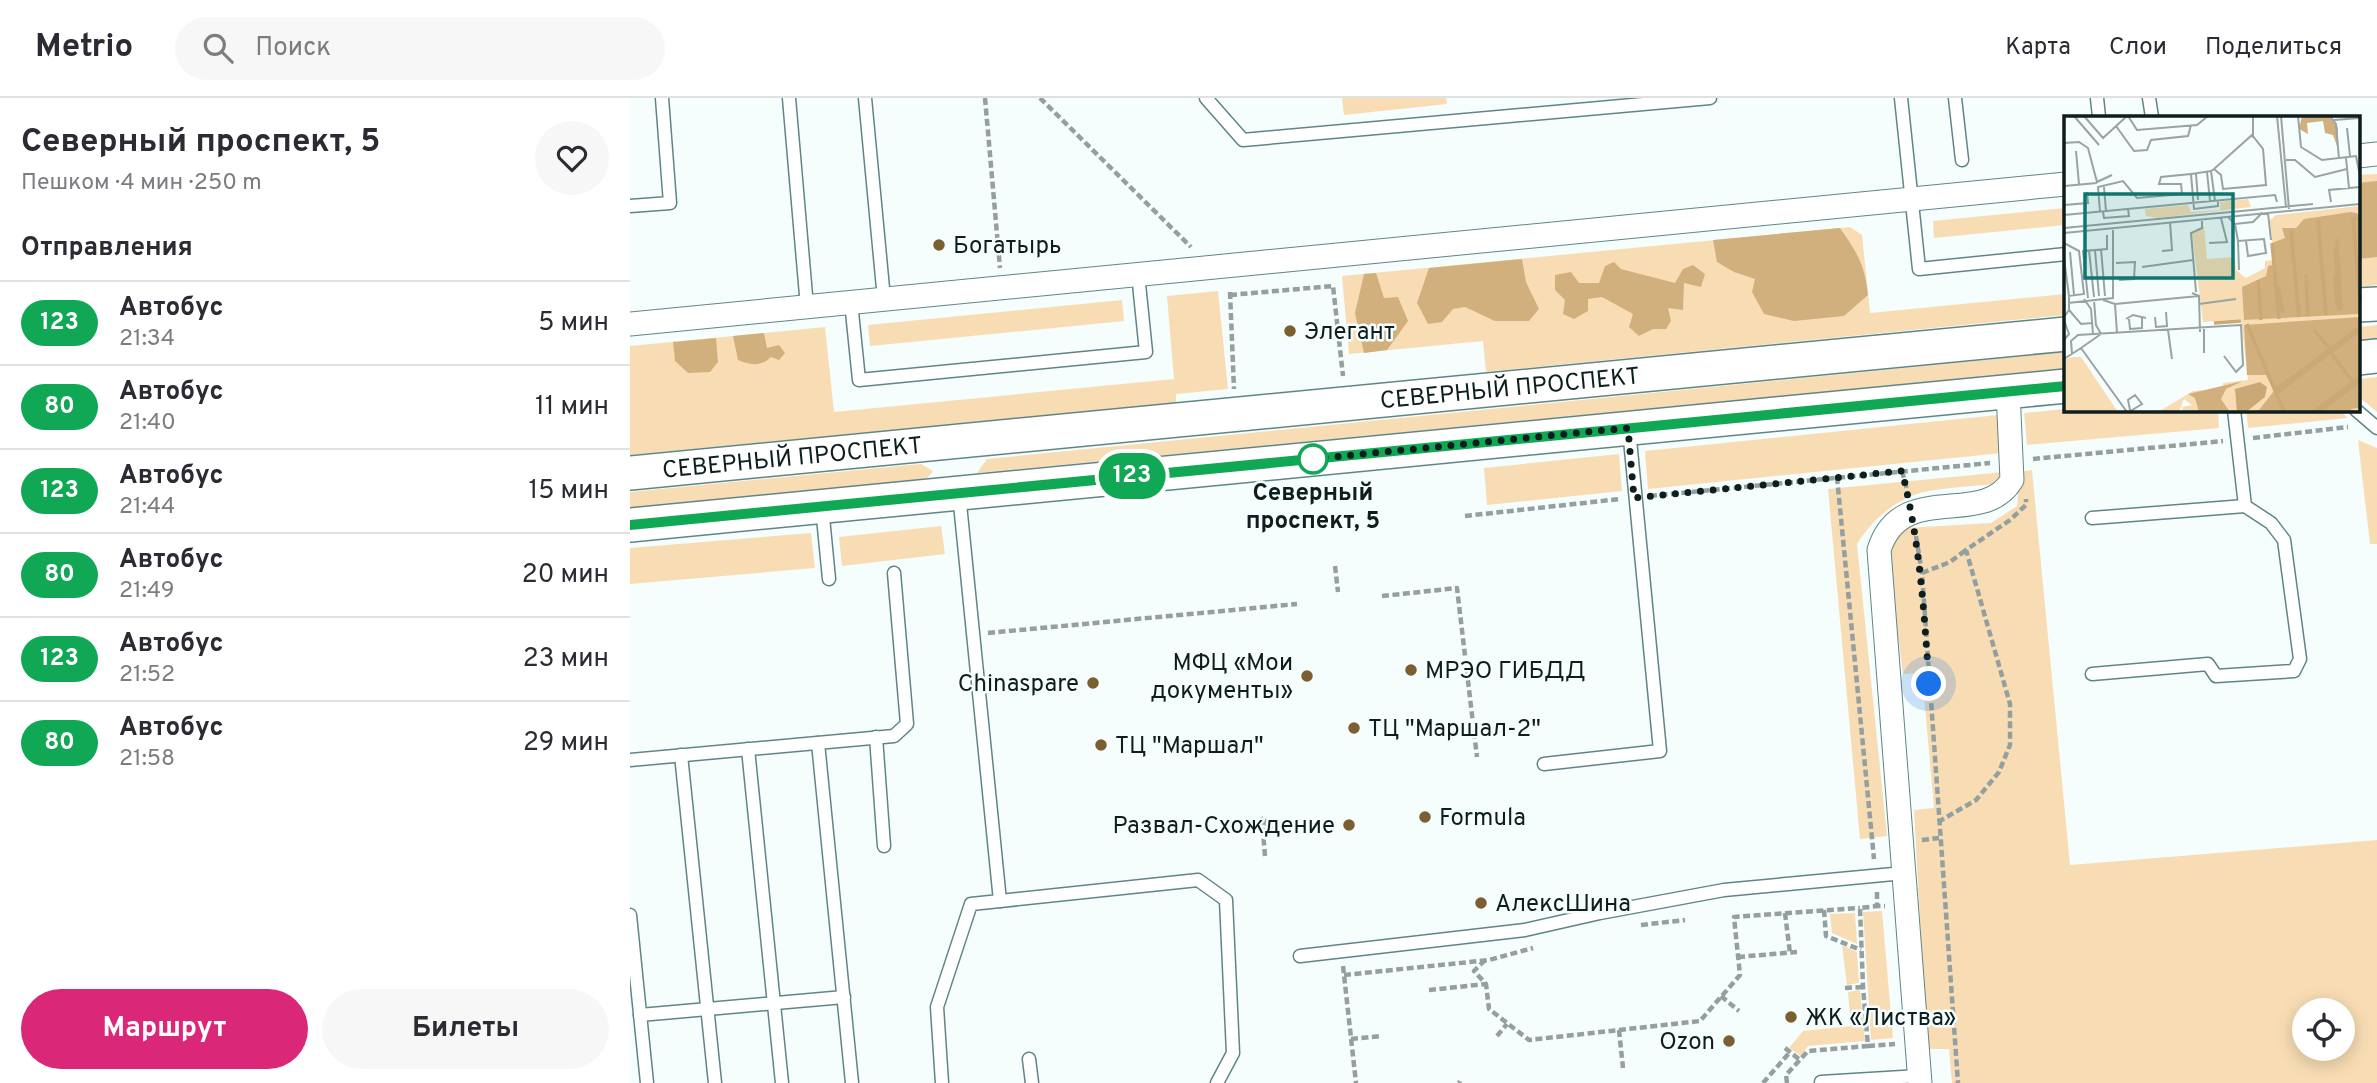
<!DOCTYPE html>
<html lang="ru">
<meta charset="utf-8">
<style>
body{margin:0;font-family:Overpass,sans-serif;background:#f7f7f7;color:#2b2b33;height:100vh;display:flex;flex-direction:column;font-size:26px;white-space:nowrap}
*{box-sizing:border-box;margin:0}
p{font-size:23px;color:#7c7c81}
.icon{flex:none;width:38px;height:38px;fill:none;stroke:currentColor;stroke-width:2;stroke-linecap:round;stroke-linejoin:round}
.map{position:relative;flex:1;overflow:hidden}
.drawer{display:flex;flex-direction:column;background:#fff;width:630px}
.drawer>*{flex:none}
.badge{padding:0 14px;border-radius:23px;font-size:24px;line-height:46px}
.controls{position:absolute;left:1662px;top:900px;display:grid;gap:14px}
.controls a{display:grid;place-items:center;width:63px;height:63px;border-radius:50%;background:#fff;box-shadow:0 4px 18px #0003;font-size:35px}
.you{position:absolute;width:35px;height:35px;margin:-18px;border:5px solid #fff;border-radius:50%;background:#1a73e8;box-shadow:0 0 0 10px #1a73e833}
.map>.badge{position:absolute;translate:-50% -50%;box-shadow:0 0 0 4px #fff}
h2{padding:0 21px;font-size:26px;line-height:63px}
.round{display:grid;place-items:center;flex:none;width:74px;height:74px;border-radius:37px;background:#f7f7f7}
.overview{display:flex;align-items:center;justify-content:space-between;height:119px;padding:0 21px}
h1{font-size:33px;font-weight:700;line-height:52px}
.cta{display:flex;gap:14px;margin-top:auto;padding:14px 21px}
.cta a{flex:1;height:80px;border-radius:42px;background:#db2777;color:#fff;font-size:28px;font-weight:700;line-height:80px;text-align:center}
.cta a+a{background:#f7f7f7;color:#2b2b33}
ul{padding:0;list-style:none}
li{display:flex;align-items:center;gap:21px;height:84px;padding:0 21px;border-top:2px solid #e1e1e2}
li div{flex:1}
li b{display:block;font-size:26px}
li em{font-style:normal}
li .badge{min-width:77px;font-weight:700;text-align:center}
header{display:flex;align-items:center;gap:42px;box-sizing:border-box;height:98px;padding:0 35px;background:#fff;border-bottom:2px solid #e1e1e2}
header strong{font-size:33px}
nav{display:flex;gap:38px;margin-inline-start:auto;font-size:24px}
.search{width:490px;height:63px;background:#f7f7f7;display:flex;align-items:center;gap:18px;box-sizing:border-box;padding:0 24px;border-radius:38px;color:#7c7c81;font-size:26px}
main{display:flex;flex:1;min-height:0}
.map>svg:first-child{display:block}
.green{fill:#f8ddb4;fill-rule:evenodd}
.forest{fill:#d2b07e}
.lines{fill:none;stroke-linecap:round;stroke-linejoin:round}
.service-casing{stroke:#608586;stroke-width:15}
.minor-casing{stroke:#608586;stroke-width:25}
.secondary-casing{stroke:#608586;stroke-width:36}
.path{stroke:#949f9f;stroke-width:4.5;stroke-dasharray:7 3.5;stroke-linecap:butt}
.service{stroke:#fff;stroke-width:12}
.minor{stroke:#fff;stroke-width:23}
.secondary{stroke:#fff;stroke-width:33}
.line-casing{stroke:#fff;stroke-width:16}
.line{stroke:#10a855;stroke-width:10}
.walk{stroke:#0e1d1d;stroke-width:7;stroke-dasharray:0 12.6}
.poi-dot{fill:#7b5e32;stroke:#f5fdfd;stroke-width:2.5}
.stop-dot{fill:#fff;stroke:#10a855;stroke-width:3.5}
.labels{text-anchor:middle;stroke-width:5;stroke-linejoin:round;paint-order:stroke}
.poi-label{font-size:24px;fill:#0e1d1d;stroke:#f5fdfd;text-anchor:start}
.street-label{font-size:24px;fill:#0e1d1d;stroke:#f5fdfd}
.stop-label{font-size:24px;font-weight:bold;fill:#0e1d1d;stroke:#f5fdfd}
.inset-river{fill:none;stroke:#caa976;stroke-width:3.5}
.inset-road{fill:none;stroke:#99a3a3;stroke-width:2}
.view{fill:#0f766e;fill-opacity:0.15;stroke:#0f766e;stroke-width:3.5}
.inset-edge{fill:none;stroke:#0e1d1d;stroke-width:3.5}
</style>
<header>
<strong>Metrio</strong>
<div class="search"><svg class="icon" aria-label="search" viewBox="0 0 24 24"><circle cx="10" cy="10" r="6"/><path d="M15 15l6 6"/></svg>Поиск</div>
<nav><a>Карта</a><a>Слои</a><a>Поделиться</a></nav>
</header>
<main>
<section class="drawer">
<div class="overview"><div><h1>Северный проспект, 5</h1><p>Пешком · 4 мин · 250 m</p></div><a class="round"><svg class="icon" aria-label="heart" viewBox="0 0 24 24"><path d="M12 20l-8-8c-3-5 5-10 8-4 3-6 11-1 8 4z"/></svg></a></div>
<h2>Отправления</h2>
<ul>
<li><span class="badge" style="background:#10a855;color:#fff">123</span><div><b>Автобус</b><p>21:34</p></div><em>5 мин</em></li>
<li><span class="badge" style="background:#10a855;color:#fff">80</span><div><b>Автобус</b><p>21:40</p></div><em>11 мин</em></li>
<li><span class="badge" style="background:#10a855;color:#fff">123</span><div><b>Автобус</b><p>21:44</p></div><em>15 мин</em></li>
<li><span class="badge" style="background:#10a855;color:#fff">80</span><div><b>Автобус</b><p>21:49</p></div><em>20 мин</em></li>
<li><span class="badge" style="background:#10a855;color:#fff">123</span><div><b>Автобус</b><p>21:52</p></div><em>23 мин</em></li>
<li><span class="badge" style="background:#10a855;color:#fff">80</span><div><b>Автобус</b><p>21:58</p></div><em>29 мин</em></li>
</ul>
<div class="cta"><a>Маршрут</a><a>Билеты</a></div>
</section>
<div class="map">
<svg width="1747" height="985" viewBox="0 0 1747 985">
<rect width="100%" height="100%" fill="#f5fdfd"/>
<g class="green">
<path d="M712 0H816L817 6 714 17Z"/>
<path d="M1747 76V187L1728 189V77Z"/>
<path d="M1435 110V127L1304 140 1303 123Z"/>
<path d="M1220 129 1232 137 1240 215 1435 196V217L856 274 853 243 719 256 712 178Z"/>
<path d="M588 193 598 291 546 296V305L0 357V248L195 229 204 314 544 281 537 198Z"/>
<path d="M492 202 494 223 240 248 238 227Z"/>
<path d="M1747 227V242L1728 243V229Z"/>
<path d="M1435 254V271L347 375 357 361Z"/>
<path d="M1747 279V314L1728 298V281Z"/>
<path d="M1435 311 1588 312 1589 330 1397 347 1394 315Z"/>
<path d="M1616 312H1708L1718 320 1618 330Z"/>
<path d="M1368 317 1372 355 1018 391 1015 353Z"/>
<path d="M1728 342 1747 350V446H1740Z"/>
<path d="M989 356 992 393 857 407 854 370Z"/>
<path d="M291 366 303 373 295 383 0 411V394Z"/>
<path d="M1402 372 1440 767 1747 742V985H1322L1319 951H1297L1284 712 1304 710 1292 575 1273 576 1258 460 1264 439 1275 430 1361 425 1387 408 1390 374ZM1675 912H1713V950H1675Z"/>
<path d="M1374 374 1366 386C1346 388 1302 390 1284 397 1260 406 1240 425 1227 446L1257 738 1230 741 1198 391Z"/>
<path d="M311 428 315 456 212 468 209 439Z"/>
<path d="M181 435 185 470 0 486V450Z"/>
<path d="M1252 813 1263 940 1241 942 1233 814Z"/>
<path d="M1225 815 1227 846 1202 835 1200 816Z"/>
<path d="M1212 847 1227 854 1229 885 1217 887Z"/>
<path d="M1230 892 1235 943 1178 948 1171 958 1159 950 1173 933 1221 928 1218 894Z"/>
</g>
<g class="forest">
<path d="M1747 83V159L1728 161V85Z"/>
<path d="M1210 130C1227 154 1235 167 1238 197L1214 218 1164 223 1134 216 1122 194 1125 181 1104 174 1087 164 1083 142Z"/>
<path d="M892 161 896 184 909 211 899 223H865L835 209 823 211 812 224 798 226 787 205 799 170Z"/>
<path d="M984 164 991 171 1045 185 1053 171 1063 167 1075 176 1071 189 1054 185 1053 212 1038 210 1041 223 1036 231H1023L1009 238 999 229 1003 216 972 199 958 201V213L944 221 933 216 935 202 925 192V177L941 174 949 185H969L975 168Z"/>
<path d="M746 175 754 200 768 199 778 223 757 252 734 255 725 215 734 176Z"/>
<path d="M134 235 137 250 149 247 155 255 149 262 141 259C131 269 120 267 108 262L103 238Z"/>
<path d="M86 240 88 264 80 274 58 275 45 263 43 244Z"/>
</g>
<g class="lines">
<defs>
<g id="service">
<path d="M159 0 177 209"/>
<path d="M235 0 254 201"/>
<path d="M576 0 613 42 1080 0"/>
<path d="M1271 0 1289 171 1436 156"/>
<path d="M1325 0 1332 62"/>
<path d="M1467 0 1469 19"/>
<path d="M1519 0 1522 19"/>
<path d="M0 108 40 105 32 0"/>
<path d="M221 204 229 282 516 254 508 176"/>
<path d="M1726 312 1747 330"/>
<path d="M192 409 199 481"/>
<path d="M1462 420 1615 408"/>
<path d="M1462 576 1578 566 1586 578 1664 573 1670 561 1654 442 1641 425 1615 408 1604 312"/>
<path d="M246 639 254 748"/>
<path d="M188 645 222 985"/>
<path d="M118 651 152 985"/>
<path d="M51 657 85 985"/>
<path d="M0 662 264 638 277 626 264 475"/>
<path d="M914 666 1030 653 999 331"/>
<path d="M370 803 568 782 596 802 603 955 587 985"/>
<path d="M0 817 17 985"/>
<path d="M670 858 895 832 970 815 1094 792 1274 775"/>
<path d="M10 917 214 899"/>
<path d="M399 961 402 985"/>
<path d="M1191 984 1289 978"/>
<path d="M312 985 307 909 341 806 370 803 329 396"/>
</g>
<g id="minor">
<path d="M1728 58 1747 56"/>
<path d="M0 226 1436 86"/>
<path d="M1290 985 1249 452C1271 381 1353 431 1382 382L1378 293"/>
</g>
<g id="secondary">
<path d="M1728 207 1747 206"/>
<path d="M1728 260 1747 258"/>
<path id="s1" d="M0 375 1436 236"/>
<path d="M0 427 1436 288"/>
</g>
</defs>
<use href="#service" class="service-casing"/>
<use href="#minor" class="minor-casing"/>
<use href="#secondary" class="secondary-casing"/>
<g class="path">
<path d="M355 0 370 170"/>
<path d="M410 0 561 149"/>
<path d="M600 194 604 291"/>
<path d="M600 197 703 188 713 278"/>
<path d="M1623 340 1718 329"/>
<path d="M1403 361 1593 343"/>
<path d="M1272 373 1278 395"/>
<path d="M1207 379 1244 761"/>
<path d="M1020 398 1360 365"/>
<path d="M835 418 990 401"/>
<path d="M1286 438 1292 475 1328 985"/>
<path d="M705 468 708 494"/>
<path d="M1292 475 1320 464 1336 452"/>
<path d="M752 498 827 490 847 659"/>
<path d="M358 535 667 506"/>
<path d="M1308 724 1346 702 1369 674 1380 647V606L1336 452 1380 422 1396 407V401"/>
<path d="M1292 742 1309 740"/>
<path d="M635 758 632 721 636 720 638 736 641 728"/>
<path d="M1247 794V808H1255"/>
<path d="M1194 812 1196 838 1231 852"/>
<path d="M1155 815 1160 855"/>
<path d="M1011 827 1055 822"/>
<path d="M1108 859 1167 854"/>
<path d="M855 862 844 873 856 886 859 911 899 942 1070 923 1110 877 1104 819 1230 810"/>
<path d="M713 868 726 985"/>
<path d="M714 877 859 862 903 850"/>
<path d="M1215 890 1233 889"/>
<path d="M799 892 856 886"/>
<path d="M1091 898 1109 913"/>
<path d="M989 932 993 970"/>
<path d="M867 938 877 926"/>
<path d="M721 941 751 938"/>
<path d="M1238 948 1265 946"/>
<path d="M1155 950 1170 962"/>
<path d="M829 985 830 983"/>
<path d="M1133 985 1160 954"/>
<path d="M1157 985 1156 977 1178 953 1238 948 1233 889 1230 810 1247 808"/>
</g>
<use href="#service" class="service"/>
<use href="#minor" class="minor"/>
<use href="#secondary" class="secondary"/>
</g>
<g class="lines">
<defs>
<path id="line" d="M0 427 1436 288"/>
</defs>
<use href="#line" class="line-casing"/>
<use href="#line" class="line"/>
<path class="walk" d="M683 361 998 330 1004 400 1272 373C1290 445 1294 512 1299 586"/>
</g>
<g class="poi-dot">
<circle cx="309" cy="147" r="7"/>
<circle cx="660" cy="233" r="7"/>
<circle cx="781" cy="572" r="7"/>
<circle cx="677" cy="578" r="7"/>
<circle cx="463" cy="585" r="7"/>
<circle cx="724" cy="630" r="7"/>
<circle cx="471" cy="647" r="7"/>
<circle cx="795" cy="719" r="7"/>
<circle cx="719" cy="727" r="7"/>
<circle cx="851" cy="805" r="7"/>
<circle cx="1161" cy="919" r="7"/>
<circle cx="1099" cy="943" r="7"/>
</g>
<circle class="stop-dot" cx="683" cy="361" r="14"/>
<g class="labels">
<g class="poi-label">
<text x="323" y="155">Богатырь</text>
<text x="674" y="241">Элегант</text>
<text x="663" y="572" text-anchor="end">МФЦ «Мои<tspan x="663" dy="28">документы»</tspan></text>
<text x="795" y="580">МРЭО ГИБДД</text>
<text x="449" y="593" text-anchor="end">Chinaspare</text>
<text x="738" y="638">ТЦ "Маршал-2"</text>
<text x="485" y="655">ТЦ "Маршал"</text>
<text x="809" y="727">Formula</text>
<text x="705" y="735" text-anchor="end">Развал-Схождение</text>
<text x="865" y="813">АлексШина</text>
<text x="1175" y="927">ЖК «Листва»</text>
<text x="1085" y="951" text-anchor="end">Ozon</text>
</g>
<g class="street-label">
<text dy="8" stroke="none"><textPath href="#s1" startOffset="884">СЕВЕРНЫЙ ПРОСПЕКТ</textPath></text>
<text dy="8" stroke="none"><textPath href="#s1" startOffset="163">СЕВЕРНЫЙ ПРОСПЕКТ</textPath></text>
</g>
<g class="stop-label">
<text x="683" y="402">Северный<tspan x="683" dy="28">проспект, 5</tspan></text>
</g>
</g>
<g transform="translate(1434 18)">
<rect width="296" height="296" fill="#f5fdfd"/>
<path d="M184 83 187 91 94 102 82 100 81 93 124 89 127 96 156 94V86ZM296 90V296H119L118 291 128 289 120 283 115 296H94L129 275 158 273 159 267 184 264 177 203 139 206 128 117 140 110 143 143 171 141 172 154 182 162 201 152V145L210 144 206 104 212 99ZM8 241H17L54 296H0V244Z" fill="#f8ddb4"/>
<path d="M238 0H265L274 12 273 30 269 19 261 17 259 5 243 7 244 18 235 13ZM287 96 296 98V198L180 204 178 171 202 160 204 150 211 148 208 127 221 122 218 112H232L240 103ZM296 201V292L286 293 296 296H187L195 294 210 275 202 259H183L180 209ZM179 265 162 273 157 283 166 296H135L131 282 124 278Z" fill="#d2b07e"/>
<path d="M196 266 203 271 201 281 182 296H173L171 273Z" fill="#caa976"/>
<path class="inset-river" d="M296 102 289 103 296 185M254 104 262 199M227 114 235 201M273 123 277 194M208 127 215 203M271 132 275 195M242 159 244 200M271 160 273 190M194 164 197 204M214 170 219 197M150 207 177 205M183 208 220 296M250 214 265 232M267 237 289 266M210 275 296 211M211 278 296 214M249 296 296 261M255 296 296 265"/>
<path class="inset-road" d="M10 0 35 29M20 0 39 22 63 0M64 0 73 14 133 9 144 0M189 0V22M213 0 222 91M217 0 225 93M234 0 237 31 258 44 292 40 296 60M266 0 272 8 275 43M270 4 296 2M52 10 70 35 83 34 87 24 124 20 127 9M283 12 286 40M0 27 15 26 24 32 33 66 48 59M12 35 15 68M282 42 285 72M222 44H231L251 61 283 53M150 53 157 59 159 73 202 69 199 33 188 19 150 53 147 55 127 58 130 93 154 90V85M147 55 151 85M143 56 146 85M132 58 134 84M0 70 33 67M40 71 42 95M267 86 265 74 296 71M0 89 24 87 23 76M36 96 34 71 59 65 73 82 118 78 117 68H95L97 61 127 58M39 96 40 102 65 100 64 93M204 97 207 124M0 99 211 79 213 86M164 101 171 108 189 106 198 97M171 108 174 125 200 123 202 137 184 140 182 125M0 112 249 88M0 117 296 88M174 125 175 154M0 127 15 135 20 178 5 180 0 143M145 127 163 126 157 102M37 133 41 180M25 134 30 181M31 134 35 180M98 135 108 134 106 106M6 136 10 179M52 147 71 146 70 163 55 164M78 151 129 144M132 176 127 117 138 112V103M128 177 135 180 136 216M24 182 19 135 43 133V119M20 183 27 193 29 218M30 184 32 210M39 184 51 188 53 217M4 187 49 182V112M51 188 135 180M135 188 172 183M5 194 17 208 28 207M0 201 5 194V180M91 201 92 211 103 210 102 196M62 203 69 199 82 202M65 203 66 213 78 212V202M0 204 5 218 0 224M104 214 108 243M17 232 37 218 32 209M140 237V211M8 238 7 225 14 219 177 209 179 249 172 256 160 240M0 243 17 232 63 296M65 296 78 288 71 279 64 284 66 294"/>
<path class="view" d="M21 78H169V162H21Z"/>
<rect width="296" height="296" class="inset-edge"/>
</g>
</svg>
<div class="controls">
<a><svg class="icon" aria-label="locate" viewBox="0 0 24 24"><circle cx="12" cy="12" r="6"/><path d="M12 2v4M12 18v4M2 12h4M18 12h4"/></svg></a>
</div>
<div class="you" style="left:1299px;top:586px"></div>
<b class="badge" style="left:502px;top:378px;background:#10a855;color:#fff">123</b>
</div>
</main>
